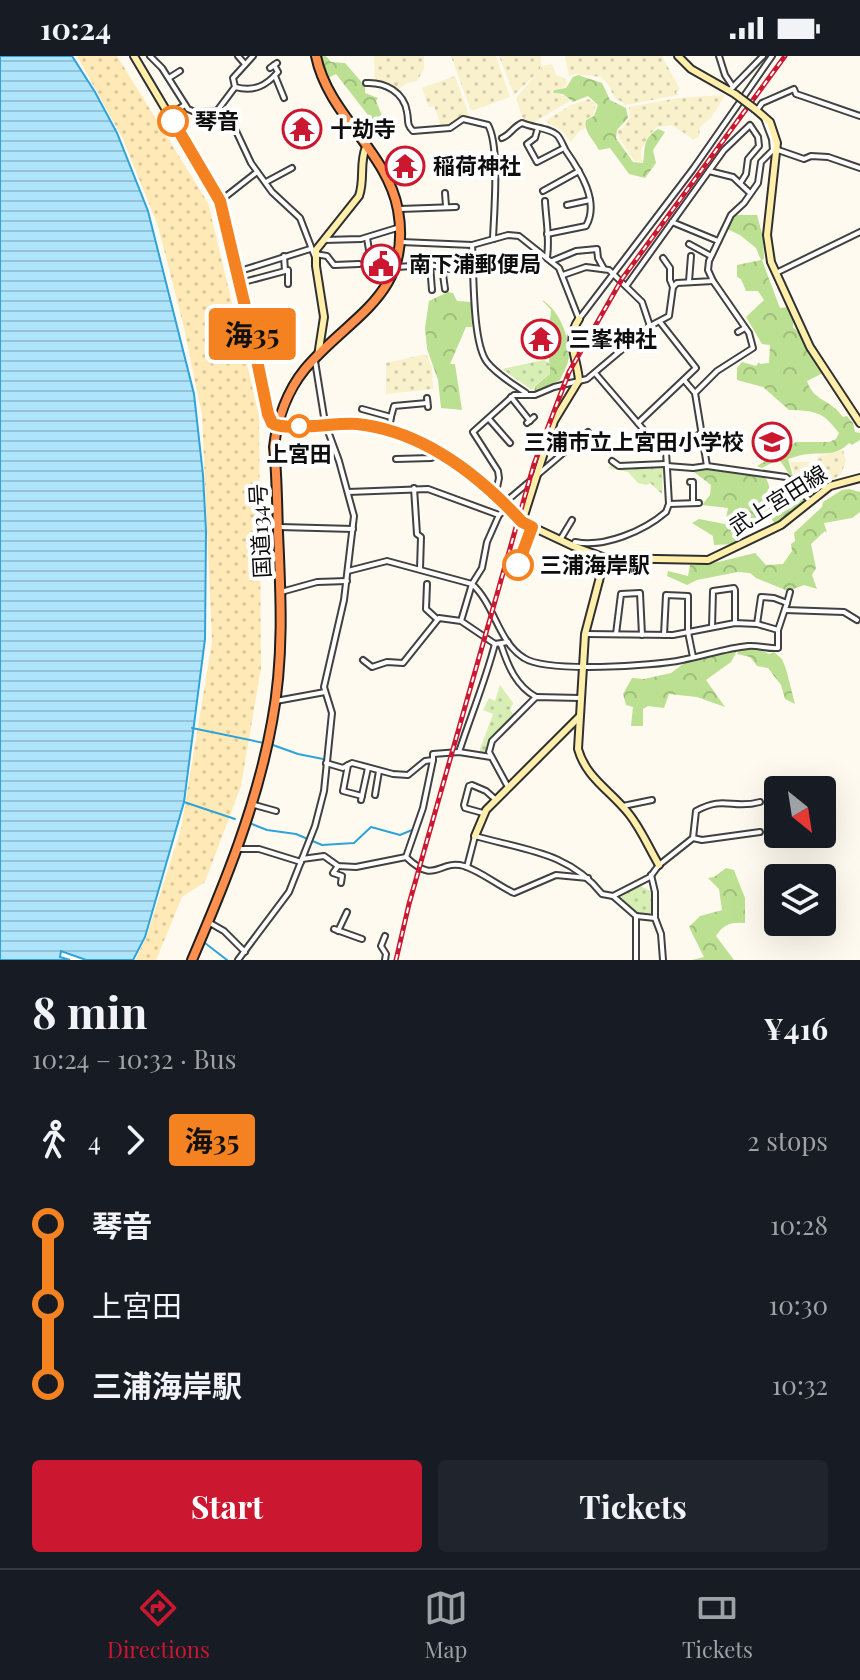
<!DOCTYPE html>
<meta charset="utf-8">
<style>
body{margin:0;font-family:"Playfair Display","Noto Sans JP",serif;background:#20242c;color:#f1f3f6;height:100vh;display:flex;flex-direction:column;font-size:30px;white-space:nowrap}
*{box-sizing:border-box;margin:0}
p{font-size:26px;color:#9ea1a6}
.icon{flex:none;width:44px;height:44px;fill:none;stroke:currentColor;stroke-width:2;stroke-linecap:round;stroke-linejoin:round}
.map{position:relative;height:904px;overflow:hidden}
.panel{display:flex;flex-direction:column;background:#171b24;flex:1}
.panel>*{flex:none}
.badge{padding:0 16px;border-radius:6px;font-size:28px;line-height:52px}
.needle{width:52px;rotate:150deg}
.buttons{position:absolute;left:764px;top:720px;display:grid;gap:16px}
.buttons a{display:grid;place-items:center;width:72px;height:72px;border-radius:8px;background:#171b24;box-shadow:0 8px 32px #0002;font-size:40px}
.map>.badge{position:absolute;translate:-50% -50%;box-shadow:0 0 0 4px #fff}
.legs{display:flex;align-items:center;gap:12px;height:88px;padding:0 32px;font-size:26px}
.legs p{margin-inline-start:auto}
.overview{display:flex;align-items:center;justify-content:space-between;height:136px;padding:0 32px}
h1{font-size:44px;font-weight:700;line-height:60px}
.primary-button{display:flex;gap:16px;margin-top:auto;padding:16px 32px}
.primary-button a{flex:1;height:92px;border-radius:8px;background:#cb1830;color:#fff;font-size:32px;font-weight:700;line-height:92px;text-align:center}
.primary-button a+a{background:#20242c;color:#f1f3f6}
ul{padding:0 32px;list-style:none}
li{display:flex;align-items:center;gap:28px;height:80px;font-size:30px}
li i{display:grid;place-items:center;width:12px;height:100%;margin:0 10px;background:currentColor}
li i::after{content:'';width:20px;height:20px;margin:-10px;border:6px solid;border-radius:50%;background:#171b24}
li p{margin-inline-start:auto}
li:first-child i{background:linear-gradient(#0000 50%,currentColor 0)}
li:last-child i{background:linear-gradient(currentColor 50%,#0000 0)}
.status{display:flex;justify-content:space-between;align-items:center;height:56px;padding:0 40px;background:#171b24;direction:ltr}
.status svg{height:22px;fill:currentColor}
.tabs{display:flex;justify-content:space-around;align-items:center;height:112px;border-top:2px solid #363941;background:#171b24;font-size:22px;color:#9ea1a6}
.tabs a{display:grid;justify-items:center;gap:4px}
.tabs .on{color:#cb1830}
.map>svg:first-child{display:block}
.farmland{fill:url(#farmland-dots)}
.forest{fill:url(#forest-crowns)}
.sand{fill:url(#sand-dots)}
.park{fill:url(#park-dots)}
.water{fill:url(#water-rules);stroke:#2ea3da;stroke-width:2}
.lines{fill:none;stroke-linecap:round;stroke-linejoin:round}
.stream{stroke:#2ea3da;stroke-width:2}
.street-casing{stroke:#414141;stroke-width:8}
.secondary-casing{stroke:#303030;stroke-width:10}
.highway-casing{stroke:#1f1f1f;stroke-width:12}
.street{stroke:#fff;stroke-width:4}
.secondary{stroke:#ffefaa;stroke-width:6}
.highway{stroke:#ff904d;stroke-width:8}
.rail-casing{stroke:#cb1830;stroke-width:5}
.rail{stroke:#fff;stroke-width:2;stroke-dasharray:6;stroke-linecap:butt}
.secondary-bridge-casing{stroke:#303030;stroke-width:10;stroke-linecap:butt}
.secondary-bridge{stroke:#ffefaa;stroke-width:6}
.line-1-casing{stroke:#fff;stroke-width:18}
.line-1{stroke:#f58220;stroke-width:12}
.stop-1-dot{fill:#fff;stroke:#f58220;stroke-width:4}
.labels{text-anchor:middle;stroke-width:8;stroke-linejoin:round;paint-order:stroke}
.stop-label{font-size:22px;font-weight:bold;fill:#0e0e0e;stroke:#fff;text-anchor:start}
.poi-label{font-size:22px;font-weight:bold;fill:#0e0e0e;stroke:#fff;text-anchor:start}
.street-label{font-size:22px;fill:#0e0e0e;stroke:#fff}
</style>
<div class="status"><b>10:24</b><svg viewBox="0 0 49 12"><path d="M0 12V9h3v3zM5 12V6h3v6zM10 12V3h3v9zM15 12V0h3v12zM26 1h20v11H26zM47 4h2v5h-2z"/></svg></div>
<div class="map">
<svg width="860" height="904" viewBox="0 0 860 904">
<defs>
<pattern id="farmland-dots" width="8" height="8" patternUnits="userSpaceOnUse" patternTransform="scale(2)"><rect width="8" height="8" fill="#f8f1cc"/><path d="M2 2h.1M6 6h.1" fill="none" stroke="#d3cdae" stroke-width="1.8" stroke-linecap="round"/></pattern>
<pattern id="forest-crowns" width="20" height="18" patternUnits="userSpaceOnUse" patternTransform="scale(2)"><rect width="20" height="18" fill="#bbe092"/><path d="M2 6a3 3 0 1 1 6 0M12 15a3 3 0 1 1 6 0" fill="none" stroke="#a0bf7d"/></pattern>
<pattern id="sand-dots" width="8" height="8" patternUnits="userSpaceOnUse" patternTransform="scale(2)"><rect width="8" height="8" fill="#ffe9b7"/><path d="M2 2h.1M6 6h.1" fill="none" stroke="#d9c79c" stroke-width="1.8" stroke-linecap="round"/></pattern>
<pattern id="park-dots" width="8" height="8" patternUnits="userSpaceOnUse" patternTransform="scale(2)"><rect width="8" height="8" fill="#d7eeb4"/><path d="M2 2h.1M6 6h.1" fill="none" stroke="#b7cb9a" stroke-width="1.8" stroke-linecap="round"/></pattern>
<pattern id="water-rules" width="6" height="5" patternUnits="userSpaceOnUse" patternTransform="scale(2)"><rect width="6" height="5" fill="#aee5fc"/><path d="M0 2.5h6" fill="none" stroke="#94c3d7"/></pattern>
</defs>
<rect width="100%" height="100%" fill="#fffaef"/>
<g class="farmland">
<path d="M374 0H424V13L417 25 407 27 398 34 394 33 375 24Z"/>
<path d="M451 0H496L510 41 471 55Z"/>
<path d="M499 0H541V10L539 15 514 39Z"/>
<path d="M565 0H662L680 33 676 36 678 39 626 49 614 41 609 29 601 21 576 18 569 20Z"/>
<path d="M552 8 556 19 566 23 567 27 566 31 553 34 552 38 563 39 570 45 531 68 523 63 516 42 543 10Z"/>
<path d="M455 20 469 60 460 62 450 70H441L434 50 429 51 422 32Z"/>
<path d="M725 39 711 62 700 71 699 81 693 83 672 69 657 71 650 78 641 94 642 106 634 105 618 80 617 74 623 72 630 61 629 51 678 42Z"/>
<path d="M589 43 596 48 593 60 585 64V73L580 74 571 86 562 75 545 65 571 49Z"/>
<path d="M426 298 432 311 433 333 386 338V307Z"/>
<path d="M843 394 846 405 841 418 813 437 811 434 806 439 798 428 790 406H817V401Z"/>
</g>
<g class="forest">
<path d="M321 0H326L331 6 345 7 365 30V37L378 42 376 45 390 79 378 72 336 18 328 22 325 19Z"/>
<path d="M578 19 602 27 610 44 626 52 628 62 617 74 616 82 633 106 643 107C646 92 641 84 658 73L665 76 653 94 656 107 645 122 629 118 610 92 599 94C594 84 583 75 586 64L594 60 598 49 588 40 573 46 563 38 553 37 554 34 566 32 573 21Z"/>
<path d="M734 159H757L763 181 764 203 762 204 780 252 789 251 793 259V271L803 281 823 317 807 325C814 346 829 342 843 361L847 360 853 367 855 376 860 377V384L852 389 849 387C835 401 826 396 809 398 802 398 795 401 788 403L795 427 779 403 762 412 757 410 796 386H829L836 383 839 377C822 355 816 355 789 354L763 331 737 324V312L742 306 756 310 759 306 760 308 769 307 770 289 762 288 746 261 764 244 758 235H746L741 223 737 221V209L761 204 756 192 740 179 727 173Z"/>
<path d="M448 236 453 237 457 245 471 246 472 271H466L450 308H455L462 354 441 352 438 324 427 293 425 272 429 245Z"/>
<path d="M542 244C559 253 573 286 568 306 566 312 563 318 560 324L534 336 535 330 550 318 549 301 530 283 534 276C546 273 551 267 551 254Z"/>
<path d="M707 412 764 420C771 428 769 438 774 448L787 444 793 431 805 446 776 470 771 462C757 469 739 469 736 488L714 489 713 480 692 467 699 463 725 468 728 452 702 449 710 439 711 429 690 413Z"/>
<path d="M849 433 860 436V456L852 462 824 467 827 477 825 475 811 488 816 512 812 519 817 533 804 529 788 535 756 522 750 517 738 516 697 524 687 529 667 520 668 515 688 520 690 509 718 506 755 497 766 509 783 508 792 495 791 488 795 485 794 477 822 451 823 446 842 434Z"/>
<path d="M748 591 756 592 769 598 774 596 782 603 786 613 795 648 785 643 781 629 768 612 757 610 750 601 737 598 739 593Z"/>
<path d="M738 593 731 606 706 624 725 651 697 641 669 638 664 652 648 650 643 653V670H631L633 651 626 649 623 638 632 622 644 623 671 617 687 605Z"/>
<path d="M726 812 734 814 745 842V867C731 866 724 868 716 880L734 904H692L704 901 689 871 700 860 722 854 719 833 708 822 714 821Z"/>
</g>
<path class="sand" d="M77 0H117L208 147 259 359 261 612 241 730 205 826 182 841 156 904H135L146 882 181 773 212 586 202 359 184 272 158 170 123 83Z"/>
<g class="park">
<path d="M544 304 550 308V318L534 330 532 334 502 313Z"/>
<path d="M612 408 617 411 663 410 662 438 650 427 646 429 638 427 628 416 608 412Z"/>
<path d="M500 629 513 647 510 654 515 660 492 683 488 698 481 697 480 693 493 658 483 654 489 642 495 645Z"/>
<path d="M639 829 654 837V857L637 858 621 844 622 837Z"/>
</g>
<path class="water" d="M0 0H72L95 36 117 77 148 155 194 338 203 419 206 475 205 583 184 746 145 881 133 904H86L61 895 60 901 70 904H0Z"/>
<g class="lines">
<g class="stream">
<path d="M192 672 264 687"/>
<path d="M270 688 298 698 323 703"/>
<path d="M184 746 235 763"/>
<path d="M252 768 267 774 296 778 322 789 354 787 371 771 400 779 412 774"/>
<path d="M205 887 227 904"/>
</g>
<defs>
<g id="street">
<path d="M150 0 162 12 188 53 195 56 217 55 236 75 251 107 272 136 300 162 315 201"/>
<path d="M238 0 245 8"/>
<path d="M719 0 725 19 733 31"/>
<path d="M270 12 277 7"/>
<path d="M275 20 284 42"/>
<path d="M169 22 180 15"/>
<path d="M366 27C385 26 404 36 407 56 409 65 406 68 413 75L450 72 463 63 488 69C500 90 494 155 493 183"/>
<path d="M235 31C254 36 266 30 278 16L274 9"/>
<path d="M730 34 763 0"/>
<path d="M757 54 762 47 794 33 796 38 802 40 860 60"/>
<path d="M217 55 235 31 233 22 253 0"/>
<path d="M170 58 185 49"/>
<path d="M537 75 535 82 527 88 537 106 564 92"/>
<path d="M502 82C510 79 513 71 522 67 533 72 550 72 557 79 561 83 563 90 566 95 580 115 600 146 586 170L547 178"/>
<path d="M778 94 804 103 811 100 828 101 860 112"/>
<path d="M709 115 733 121 750 137"/>
<path d="M266 126 292 112"/>
<path d="M543 135 579 115"/>
<path d="M445 137 446 150"/>
<path d="M220 145 257 116"/>
<path d="M545 145C546 164 550 183 547 201"/>
<path d="M567 149 590 144"/>
<path d="M400 153 456 151"/>
<path d="M672 166 718 185"/>
<path d="M367 182 369 194"/>
<path d="M324 184 361 183 397 172"/>
<path d="M401 186 472 189 508 179 519 180 559 212 579 263"/>
<path d="M689 188 711 200"/>
<path d="M472 189C474 215 472 287 487 306 496 318 513 328 526 337"/>
<path d="M315 198 327 200 334 209 359 208"/>
<path d="M663 202 670 212V224L673 231"/>
<path d="M552 205 576 195 597 193 598 202 604 213"/>
<path d="M430 209 432 234"/>
<path d="M396 211 430 209 460 215"/>
<path d="M442 211 445 233"/>
<path d="M285 215 288 214V228"/>
<path d="M237 216 310 193"/>
<path d="M776 217 860 176"/>
<path d="M563 219 586 211 609 214 642 246 650 270"/>
<path d="M689 225 691 200"/>
<path d="M240 227 285 215 284 200"/>
<path d="M627 229 724 94 750 69 758 81 759 90 748 103 746 118 741 126"/>
<path d="M579 263 693 113 772 0"/>
<path d="M738 276 745 272"/>
<path d="M595 317 661 394H673L700 378"/>
<path d="M684 324 695 337 707 410 786 421 810 445"/>
<path d="M695 337 717 315 753 292 749 277 713 225"/>
<path d="M511 341 530 365"/>
<path d="M427 342 428 351"/>
<path d="M362 353 391 361 389 374"/>
<path d="M391 361 394 350 427 347"/>
<path d="M489 363 510 387"/>
<path d="M527 367 534 361"/>
<path d="M638 367 696 312 660 266"/>
<path d="M396 403 431 402 440 398"/>
<path d="M612 405 619 410 665 408"/>
<path d="M667 410 693 412 707 410"/>
<path d="M690 426H693V447"/>
<path d="M414 432 417 478 421 481 420 513"/>
<path d="M348 436 428 433 499 459"/>
<path d="M495 441 499 422 498 415 473 376 514 339H535L554 331 587 323 650 270 669 260 673 231 677 227 713 225 708 214 709 205 731 159 744 147 758 127 761 106 773 94 772 83 764 62"/>
<path d="M503 448 588 376"/>
<path d="M669 448 699 447"/>
<path d="M280 471 353 473"/>
<path d="M560 484 572 464"/>
<path d="M573 490 575 486C604 492 644 475 666 456L669 448 666 395"/>
<path d="M348 515 387 505 472 528C495 549 498 586 524 602 547 617 654 610 682 604 704 600 726 592 748 590 758 589 768 593 778 592V574L757 568 735 567 673 579 585 578"/>
<path d="M427 528 426 553 437 563"/>
<path d="M281 536 317 526 347 525"/>
<path d="M787 547 790 536"/>
<path d="M785 554 844 556 857 564"/>
<path d="M461 565 472 528 482 512 487 486 499 459 507 452"/>
<path d="M757 568 761 541 774 542 787 547 778 574"/>
<path d="M712 571 713 535 734 532 735 534V567"/>
<path d="M616 578 621 538 640 537 642 579"/>
<path d="M664 579 666 539 688 540V576L693 601"/>
<path d="M501 589C508 610 516 630 536 641"/>
<path d="M363 604 372 611 387 606 403 607 439 562 461 565 495 588"/>
<path d="M276 645 325 636"/>
<path d="M459 696C471 659 485 626 495 588L508 586"/>
<path d="M326 707 343 712 348 709"/>
<path d="M508 731 489 696 492 685 536 641 580 642"/>
<path d="M375 739 379 715"/>
<path d="M362 740 343 735 348 709 352 707 393 718 408 719 425 705 433 704V698L459 696 491 701"/>
<path d="M361 744 368 712"/>
<path d="M251 748 276 755"/>
<path d="M623 750 652 744"/>
<path d="M483 757 465 752 464 749 469 730 472 729 486 735 496 744"/>
<path d="M693 782 702 784 760 776"/>
<path d="M238 793H259L301 806"/>
<path d="M406 801 423 752 433 704"/>
<path d="M302 803 324 800 338 810 356 811 406 801C436 830 438 803 464 810 482 816 497 829 514 837L556 819 588 822"/>
<path d="M338 810 333 817 342 820 341 827"/>
<path d="M467 811 475 780C524 794 569 796 602 838L613 840 636 860 655 862 661 878 663 904"/>
<path d="M651 819 655 836V862"/>
<path d="M613 840 650 821 659 809 693 782 696 755C725 739 732 754 760 746"/>
<path d="M636 860V904"/>
<path d="M210 867 224 875 245 896"/>
<path d="M334 873 362 883"/>
<path d="M338 875 347 856"/>
<path d="M238 904 289 836 315 770 324 735 332 657 324 631 344 544 354 460 339 405 325 367 315 305"/>
<path d="M385 904 386 898 381 890 385 880"/>
</g>
<g id="secondary">
<path d="M134 0 220 145 253 286 268 358 276 371 344 367 397 376 434 392 456 407 522 466 573 490 605 502 708 504 781 469 830 430 860 422"/>
<path d="M678 0 691 13 735 38"/>
<path d="M755 53 770 66 777 87 767 179 771 206 810 291 860 367"/>
<path d="M318 300 324 261 316 210V194L359 140C365 123 359 107 366 91"/>
<path d="M522 466 554 365 579 324C577 302 565 283 579 263"/>
<path d="M605 502 585 578 578 693C586 722 611 735 629 758 641 773 649 792 659 809"/>
<path d="M475 780 486 754 579 661"/>
</g>
<path id="highway" d="M192 904C225 827 257 749 272 666 284 603 281 541 278 477 277 448 277 419 274 391 277 364 287 335 305 313 349 260 413 240 398 154 387 95 328 59 316 0"/>
</defs>
<use href="#street" class="street-casing"/>
<use href="#secondary" class="secondary-casing"/>
<use href="#highway" class="highway-casing"/>
<use href="#street" class="street"/>
<use href="#secondary" class="secondary"/>
<use href="#highway" class="highway"/>
<defs>
<path id="rail" d="M396 904 409 848 534 408 569 316 622 223 785 0"/>
</defs>
<use href="#rail" class="rail-casing"/>
<use href="#rail" class="rail"/>
<defs>
<path id="secondary-bridge" d="M735 38 755 53"/>
</defs>
<use href="#secondary-bridge" class="secondary-bridge-casing"/>
<use href="#secondary-bridge" class="secondary-bridge"/>
</g>
<g class="lines">
<defs>
<path id="line-1" d="M173 65 220 145 252 280 268 358 272 367C283 376 338 366 357 368 423 375 478 418 522 466L532 471 518 509"/>
</defs>
<use href="#line-1" class="line-1-casing"/>
<use href="#line-1" class="line-1"/>
</g>
<defs>
<symbol id="temple-ring" viewBox="-11 -11 22 22"><circle r="9.5" fill="#fff" stroke="#cb1830" stroke-width="1.5"/><path d="M0-6L5-2H3V0L6.5 2.5H4V6H1.5V3h-3V6H-4V2.5H-6.5L-3 0V-2H-5Z" fill="#cb1830"/></symbol>
<symbol id="civic-ring" viewBox="-11 -11 22 22"><circle r="9.5" fill="#fff" stroke="#cb1830" stroke-width="1.5"/><path d="M-.6-6.5H3V-4.5H.6V-3L4-1V1h2V6H-6V1h2V-1L-.6-3ZM-1.2 2.5V6h2.4V2.5Z" fill="#cb1830"/></symbol>
<symbol id="school-ring" viewBox="-11 -11 22 22"><circle r="9.5" fill="#fff" stroke="#cb1830" stroke-width="1.5"/><path d="M0-5L7-2L0 1L-7-2ZM-4 1L0 2.5L4 1V4Q0 6-4 4Z" fill="#cb1830"/></symbol>
</defs>
<g fill-rule="evenodd">
<use href="#temple-ring" x="280" y="51" width="44" height="44"/>
<use href="#temple-ring" x="383" y="88" width="44" height="44"/>
<use href="#civic-ring" x="359" y="186" width="44" height="44"/>
<use href="#temple-ring" x="519" y="261" width="44" height="44"/>
<use href="#school-ring" x="750" y="364" width="44" height="44"/>
</g>
<g class="stop-1-dot">
<circle cx="173" cy="65" r="14"/>
<circle cx="299" cy="370" r="10"/>
<circle cx="518" cy="509" r="14"/>
</g>
<g class="labels">
<g class="stop-label">
<text x="195" y="73">琴音</text>
<text x="299" y="406" text-anchor="middle">上宮田</text>
<text x="540" y="517">三浦海岸駅</text>
</g>
<g class="poi-label">
<text x="330" y="81">十劫寺</text>
<text x="433" y="118">稲荷神社</text>
<text x="409" y="216">南下浦郵便局</text>
<text x="569" y="291">三峯神社</text>
<text x="744" y="394" text-anchor="end">三浦市立上宮田小学校</text>
</g>
<g class="street-label">
<text transform="translate(778 444) rotate(-32)" y="8">武上宮田線</text>
<text transform="translate(260 475) rotate(-93)" y="8">国道134号</text>
</g>
</g>
</svg>
<div class="buttons">
<a><svg class="needle" viewBox="-14 -14 28 28"><path d="M0-13l5 13h-10z" fill="#e53935"/><path d="M0 13l5-13h-10z" fill="#9ea1a6"/></svg></a>
<a><svg class="icon" aria-label="layers" viewBox="0 0 24 24"><path d="M12 4l9 5-9 5-9-5zM3 14l9 5 9-5"/></svg></a>
</div>
<b class="badge" style="left:252px;top:278px;background:#f58220;color:#111">海35</b>
</div>
<section class="panel">
<div class="overview"><div><h1>8 min</h1><p>10:24 – 10:32 · Bus</p></div><b>¥416</b></div>
<div class="legs"><svg class="icon" aria-label="walk" viewBox="0 0 24 24"><circle cx="13" cy="4" r="2"/><path d="M13 8l-2 6 4 7M11 14l-3 7M7 12l3-4h3l4 4"/></svg>4<svg class="icon" aria-label="forward" viewBox="0 0 24 24"><path d="M9 5l7 7-7 7"/></svg><b class="badge" style="background:#f58220;color:#111">海35</b><p>2 stops</p></div>
<ul>
<li><i style="color:#f58220"></i><b>琴音</b><p>10:28</p></li>
<li><i style="color:#f58220"></i><span>上宮田</span><p>10:30</p></li>
<li><i style="color:#f58220"></i><b>三浦海岸駅</b><p>10:32</p></li>
</ul>
<div class="primary-button"><a>Start</a><a>Tickets</a></div>
</section>
<nav class="tabs">
<a class="on"><svg class="icon" aria-label="directions" viewBox="0 0 24 24"><path d="M12 3l9 9-9 9-9-9zM9 14v-3h6M13 9l2 2-2 2"/></svg>Directions</a>
<a><svg class="icon" aria-label="map" viewBox="0 0 24 24"><path d="M3 6l6-2 6 2 6-2v14l-6 2-6-2-6 2zM9 4v14M15 6v14"/></svg>Map</a>
<a><svg class="icon" aria-label="tickets" viewBox="0 0 24 24"><path d="M3 7h18v10H3zM15 7v10"/></svg>Tickets</a>
</nav>
